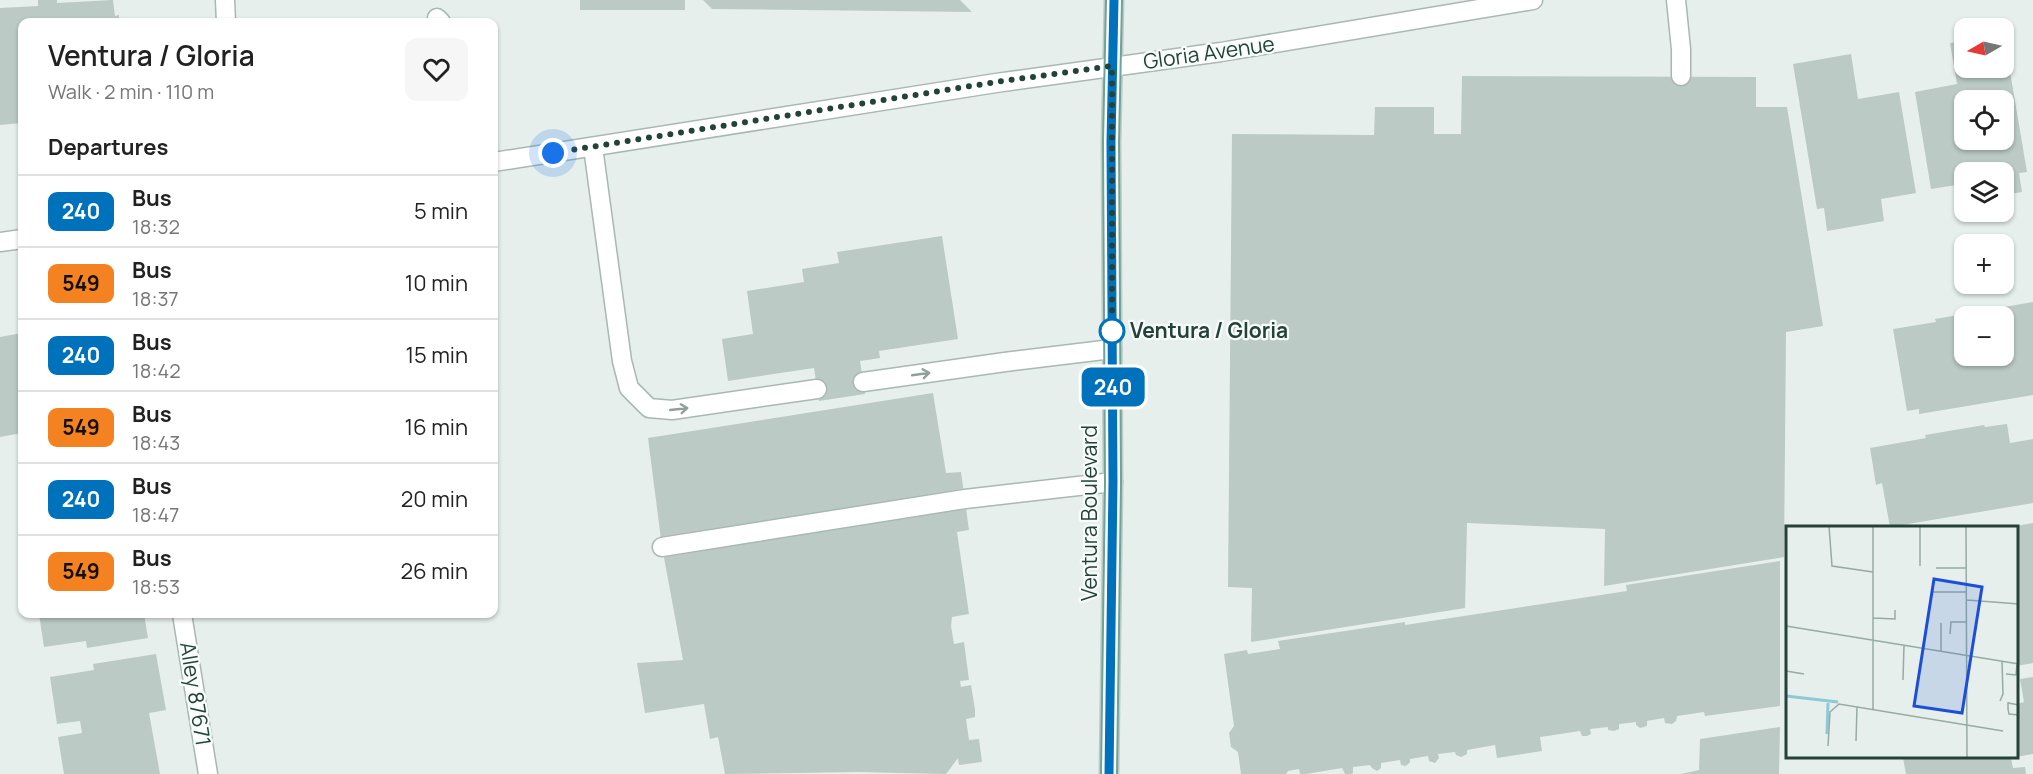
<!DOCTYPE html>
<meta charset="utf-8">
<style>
body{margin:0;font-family:Manrope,sans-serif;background:#f6f6f6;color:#222;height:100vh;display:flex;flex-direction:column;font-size:22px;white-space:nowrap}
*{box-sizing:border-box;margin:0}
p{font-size:20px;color:#767676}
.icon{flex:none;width:33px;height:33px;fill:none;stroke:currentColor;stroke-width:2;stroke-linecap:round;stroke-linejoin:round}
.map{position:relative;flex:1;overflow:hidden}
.drawer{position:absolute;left:18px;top:18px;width:480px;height:600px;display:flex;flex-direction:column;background:#fff;border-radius:12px;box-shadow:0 2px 4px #0004}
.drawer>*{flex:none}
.badge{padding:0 12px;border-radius:9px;font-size:21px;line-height:39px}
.needle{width:39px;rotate:261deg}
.buttons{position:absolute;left:1954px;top:18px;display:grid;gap:12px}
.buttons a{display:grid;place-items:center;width:60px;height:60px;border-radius:12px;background:#fff;box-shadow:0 2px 4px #0004;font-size:30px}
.you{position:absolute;width:30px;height:30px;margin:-15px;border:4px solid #fff;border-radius:50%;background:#1a73e8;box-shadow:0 0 0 9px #1a73e833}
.map>.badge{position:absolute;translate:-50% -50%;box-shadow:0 0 0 3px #fff}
h2{padding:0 30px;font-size:22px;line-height:54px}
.round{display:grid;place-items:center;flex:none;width:63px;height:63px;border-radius:12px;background:#f6f6f6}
.head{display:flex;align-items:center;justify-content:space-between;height:102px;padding:0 30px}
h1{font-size:28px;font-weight:600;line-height:45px}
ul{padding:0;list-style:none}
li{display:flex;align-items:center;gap:18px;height:72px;padding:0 30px;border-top:2px solid #e0e0e0}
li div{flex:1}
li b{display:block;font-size:22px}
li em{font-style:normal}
li .badge{min-width:66px;font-weight:700;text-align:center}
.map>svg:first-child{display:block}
.building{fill:#bbcac4;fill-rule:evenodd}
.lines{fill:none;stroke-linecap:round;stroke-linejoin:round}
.service-casing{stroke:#a8b8b2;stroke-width:21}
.minor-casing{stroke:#a8b8b2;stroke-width:21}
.tertiary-casing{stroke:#a8b8b2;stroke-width:21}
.primary-casing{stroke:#c2cac8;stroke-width:21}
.service{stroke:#fff;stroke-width:18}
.minor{stroke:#fff;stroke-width:18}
.tertiary{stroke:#fff;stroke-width:18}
.primary{stroke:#6aa596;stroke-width:18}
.oneway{stroke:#92a09c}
.line-casing{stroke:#fff;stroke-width:14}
.line{stroke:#0072bc;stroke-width:9}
.walk{stroke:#24423a;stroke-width:6;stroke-dasharray:0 10.8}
.stop-dot{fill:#fff;stroke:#0072bc;stroke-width:3}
.labels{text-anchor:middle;stroke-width:4.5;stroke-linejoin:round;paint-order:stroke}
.street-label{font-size:21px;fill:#24423a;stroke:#f7fbf9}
.stop-label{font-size:21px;font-weight:bold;fill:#24423a;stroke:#f7fbf9;text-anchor:start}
.inset-river{fill:none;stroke:#8ec9d4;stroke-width:3}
.inset-road{fill:none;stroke:#98aaa4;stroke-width:1.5}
.view{fill:#1d4ed8;fill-opacity:0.15;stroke:#1d4ed8;stroke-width:3}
.inset-edge{fill:none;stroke:#24423a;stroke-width:3}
</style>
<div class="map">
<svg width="2033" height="774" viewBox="0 0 2033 774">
<rect width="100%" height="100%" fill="#e6efeb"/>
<g class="building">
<path d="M38 0H57V3L113 0 115 16 119 15V22H22V123L0 125V8L38 6Z"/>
<rect x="580" y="0" width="105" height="10"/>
<path d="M703 0H960L972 12 712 9Z"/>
<path d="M1965 41V68H2004L2005 42 2027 172 2019 173 2022 192 2004 195V172H1965V189L1963 184 1931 189 1915 92 1957 84 1950 43ZM1965 100H2004V140H1965Z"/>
<path d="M1851 54 1858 99 1899 92 1916 193 1881 199 1884 221 1827 231 1824 208 1817 209 1793 64Z"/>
<path d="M1462 76 1756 77V107H1787L1823 326 1786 332 1784 557 1604 586 1605 529 1467 523 1465 608 1251 642 1252 588 1228 587 1232 134 1374 135 1375 107H1434V134H1461Z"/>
<path d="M942 236 958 339 879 351 880 358 860 361 865 394 819 401 814 368 728 381 722 339 753 334 747 291 804 282 802 269 839 263 837 252Z"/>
<path d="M2033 302V395L1919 414V409L1907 411 1893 329 1936 322 1935 319ZM1965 316H2004V356H1965Z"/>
<path d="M22 333V433L0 437V337Z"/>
<path d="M933 393 946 473 961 472 969 530 957 532 969 614 952 617 951 626 954 644 964 642 969 680 960 681 961 687 971 685 975 710V717L966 719 969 740 979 739 982 762 959 765 958 758 946 774 858 772 725 774 718 737 710 739 704 704 645 713 637 663 683 660 662 547 648 438Z"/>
<path d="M2007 424 2010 443 2033 439V503L1890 527 1882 483 1876 485 1870 448 1926 438 1925 435 1984 425 1985 427Z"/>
<path d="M2033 523V663L2016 666V526Z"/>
<path d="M1780 561V706L1705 716 1704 712 1677 716 1676 721 1672 724 1665 723 1664 718 1647 721V726L1640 728 1636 725V722L1619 724V729L1614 731 1608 730V727L1590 729 1591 734 1587 736H1582L1580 731 1540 737 1542 751 1497 758 1495 745 1467 750V754L1461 757 1456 755 1455 752 1438 754 1439 758 1435 763 1429 761 1428 756 1410 759V762L1406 766 1401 765 1400 760 1381 763V768L1377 771 1372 768 1370 765 1353 767V773L1351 774H1345L1342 768 1306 774H1300L1299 769 1288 771 1286 774H1241L1238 752 1231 747 1229 733 1234 726 1224 654 1247 650 1248 654 1280 649 1278 641 1405 622V625L1627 591 1626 585Z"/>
<path d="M39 614H144L148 638 87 648 86 641 44 647Z"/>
<path d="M156 654 166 710 149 713 160 774H64L58 737 82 733 80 721 57 724 50 677 94 670 93 664Z"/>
<path d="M2033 677V754L2016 757V704L2024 702 2020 679Z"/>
<path d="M1780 727 1779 774H1681L1699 770 1700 739Z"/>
<path d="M1903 758H2011L2013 768 2025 767 2026 774H1906Z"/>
</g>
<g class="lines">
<defs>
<g id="service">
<path d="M1676 0 1681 49V76"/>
<path d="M437 18 441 22"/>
<path d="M593 147 622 361 629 388 649 408 672 410 817 389"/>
<path d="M863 382 1005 362 1112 349"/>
<path d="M662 547 965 499 1113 482"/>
<path d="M182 614 208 774"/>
</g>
<path id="minor" d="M225 0 226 22"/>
<g id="tertiary">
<path d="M494 162 996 83 1221 52 1533 0"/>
<path d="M0 242 22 239"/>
</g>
<path id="primary" d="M1109 774 1113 482 1111 142 1114 0"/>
</defs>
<use href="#service" class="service-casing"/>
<use href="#minor" class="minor-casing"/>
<use href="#tertiary" class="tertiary-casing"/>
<use href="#primary" class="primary-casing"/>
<use href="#service" class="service"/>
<use href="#minor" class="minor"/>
<use href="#tertiary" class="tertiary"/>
<use href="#primary" class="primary"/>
</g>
<defs><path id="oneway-shaft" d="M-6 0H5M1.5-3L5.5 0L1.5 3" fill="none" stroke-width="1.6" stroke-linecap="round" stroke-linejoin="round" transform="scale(1.5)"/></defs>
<g class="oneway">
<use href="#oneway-shaft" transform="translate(921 374) rotate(-8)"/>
<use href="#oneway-shaft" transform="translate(679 409) rotate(-6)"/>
</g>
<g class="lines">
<defs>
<path id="line" d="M1109 774 1113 482 1111 142 1114 0"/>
</defs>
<use href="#line" class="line-casing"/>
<use href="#line" class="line"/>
<path class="walk" d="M553 153 996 82 1112 66V331"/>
</g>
<circle class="stop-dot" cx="1112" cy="331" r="12"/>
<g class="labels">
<g class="street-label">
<text transform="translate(1209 53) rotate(-8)" y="7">Gloria Avenue</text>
<text transform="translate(1090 513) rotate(-90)" y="7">Ventura Boulevard</text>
<text transform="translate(195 694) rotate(81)" y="7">Alley 87671</text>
</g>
<g class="stop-label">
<text x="1130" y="338">Ventura / Gloria</text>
</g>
</g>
<g transform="translate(1786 526)">
<rect width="232" height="232" fill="#e6efeb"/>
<path class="inset-river" d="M0 170 52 176M41 208 42 177"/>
<path class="inset-road" d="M43 0 46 40 87 46M87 0V184M180 0 181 232M134 40V0M150 42H181M145 66H180M181 74 233 78M87 92 109 93V84M0 100 233 138M164 108 165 96H181M155 125V97M0 145 18 148M220 148 230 149 231 138M117 154 118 119M214 175 217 168 216 136M233 179 222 177V183L223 188 233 189M70 215 71 181M42 220 44 186 53 178 217 205"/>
<path class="view" d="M148 53 196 61 176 187 128 180Z"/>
<rect width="232" height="232" class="inset-edge"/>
</g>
</svg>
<div class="buttons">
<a><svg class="needle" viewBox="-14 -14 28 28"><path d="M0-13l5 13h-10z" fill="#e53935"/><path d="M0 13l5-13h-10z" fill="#767676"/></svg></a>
<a><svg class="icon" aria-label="locate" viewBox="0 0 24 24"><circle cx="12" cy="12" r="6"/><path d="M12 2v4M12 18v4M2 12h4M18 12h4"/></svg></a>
<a><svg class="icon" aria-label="layers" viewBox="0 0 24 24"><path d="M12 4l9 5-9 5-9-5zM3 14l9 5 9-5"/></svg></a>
<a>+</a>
<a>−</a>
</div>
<div class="you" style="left:553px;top:153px"></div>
<b class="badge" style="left:1113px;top:387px;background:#0072bc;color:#fff">240</b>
<section class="drawer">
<div class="head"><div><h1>Ventura / Gloria</h1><p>Walk · 2 min · 110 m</p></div><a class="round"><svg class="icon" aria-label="heart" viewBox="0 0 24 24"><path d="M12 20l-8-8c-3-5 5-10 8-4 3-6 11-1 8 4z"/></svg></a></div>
<h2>Departures</h2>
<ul>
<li><span class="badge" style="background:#0072bc;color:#fff">240</span><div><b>Bus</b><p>18:32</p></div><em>5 min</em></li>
<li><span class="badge" style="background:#f58220;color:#111">549</span><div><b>Bus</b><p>18:37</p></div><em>10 min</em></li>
<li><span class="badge" style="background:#0072bc;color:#fff">240</span><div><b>Bus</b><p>18:42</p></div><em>15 min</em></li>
<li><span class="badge" style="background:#f58220;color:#111">549</span><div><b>Bus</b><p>18:43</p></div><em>16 min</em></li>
<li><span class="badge" style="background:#0072bc;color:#fff">240</span><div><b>Bus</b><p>18:47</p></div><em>20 min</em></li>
<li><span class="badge" style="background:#f58220;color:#111">549</span><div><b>Bus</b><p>18:53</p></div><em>26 min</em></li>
</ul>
</section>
</div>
